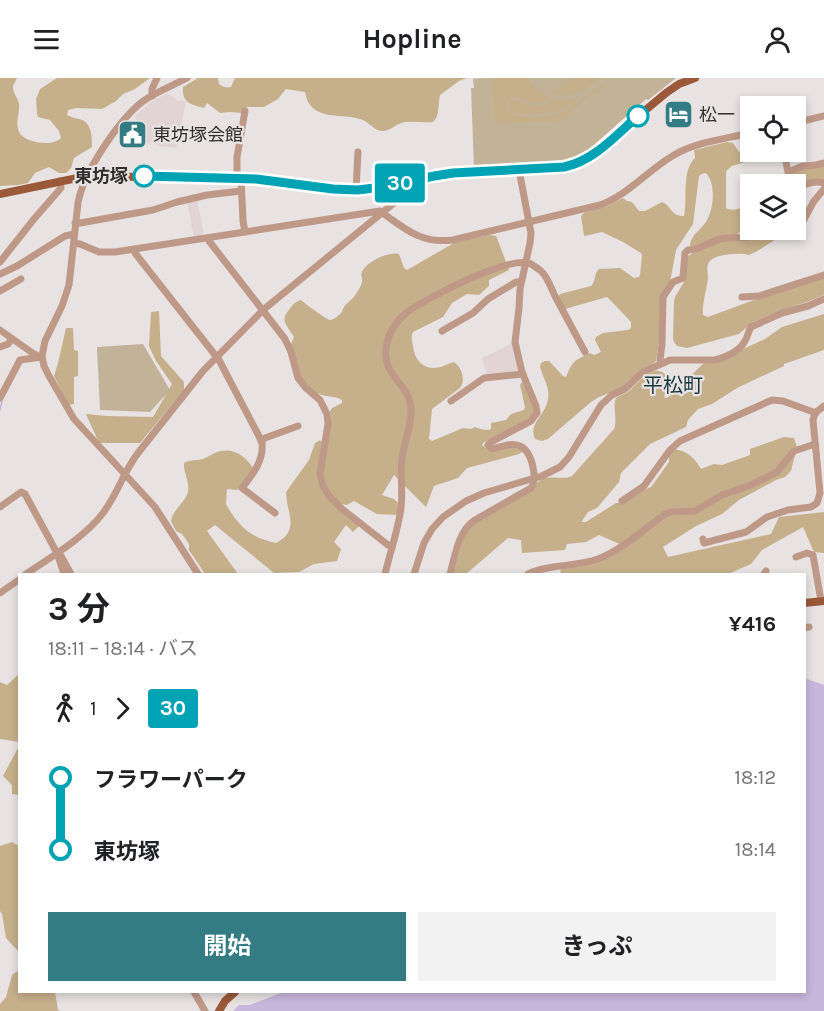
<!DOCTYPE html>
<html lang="ja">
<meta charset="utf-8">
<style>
body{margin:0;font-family:Karla,"Noto Sans JP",sans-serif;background:#f2f2f2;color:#202124;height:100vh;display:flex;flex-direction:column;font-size:22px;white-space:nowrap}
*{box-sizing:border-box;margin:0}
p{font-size:20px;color:#757577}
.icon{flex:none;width:33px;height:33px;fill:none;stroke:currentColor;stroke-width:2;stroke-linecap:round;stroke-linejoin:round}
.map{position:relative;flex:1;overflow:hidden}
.panel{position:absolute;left:18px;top:495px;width:788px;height:420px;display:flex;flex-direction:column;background:#fff;border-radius:0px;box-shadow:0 3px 9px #0003}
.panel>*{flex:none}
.badge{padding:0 12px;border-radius:4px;font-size:21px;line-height:39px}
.fabs{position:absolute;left:740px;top:18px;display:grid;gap:12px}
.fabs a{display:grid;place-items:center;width:66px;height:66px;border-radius:0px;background:#fff;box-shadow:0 3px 9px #0003;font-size:30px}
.map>.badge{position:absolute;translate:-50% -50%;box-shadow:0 0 0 3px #fff}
.legs{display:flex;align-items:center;gap:9px;height:66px;padding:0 30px;font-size:20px}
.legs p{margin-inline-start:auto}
.overview{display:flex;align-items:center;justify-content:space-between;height:102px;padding:0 30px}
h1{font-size:33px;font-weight:700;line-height:45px}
.action{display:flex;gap:12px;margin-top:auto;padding:12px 30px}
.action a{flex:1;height:69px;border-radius:0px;background:#347c83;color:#fff;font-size:24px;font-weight:700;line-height:69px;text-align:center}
.action a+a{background:#f2f2f2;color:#202124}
ul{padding:0 30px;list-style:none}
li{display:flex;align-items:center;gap:21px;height:72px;font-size:22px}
li i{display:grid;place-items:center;width:9px;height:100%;margin:0 8px;background:currentColor}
li i::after{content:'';width:15px;height:15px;margin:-8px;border:4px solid;border-radius:50%;background:#fff}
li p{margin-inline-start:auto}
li:first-child i{background:linear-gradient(#0000 50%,currentColor 0)}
li:last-child i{background:linear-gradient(currentColor 50%,#0000 0)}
header{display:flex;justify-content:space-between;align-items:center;height:78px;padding:0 30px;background:#fff;font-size:27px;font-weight:700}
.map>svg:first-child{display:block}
.built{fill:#e2d4d5}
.green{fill:#c2b298}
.forest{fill:#c6b08c}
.water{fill:#c8b7dc}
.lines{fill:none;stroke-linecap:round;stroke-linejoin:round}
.stream{stroke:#c8b7dc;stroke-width:1.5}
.minor{stroke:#bf9988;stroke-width:7}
.major{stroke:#9a5939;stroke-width:8}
.line-1-casing{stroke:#fff;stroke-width:14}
.line-1{stroke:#00a3b4;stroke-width:9}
.stop-1-dot{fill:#fff;stroke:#00a3b4;stroke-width:3}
.labels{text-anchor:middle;stroke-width:4.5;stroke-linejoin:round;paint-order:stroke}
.poi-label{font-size:18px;fill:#302e2e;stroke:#e8e2e3;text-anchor:start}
.stop-label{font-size:18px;font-weight:bold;fill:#302e2e;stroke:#e8e2e3;text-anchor:end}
.neighbourhood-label{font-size:20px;fill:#14373a;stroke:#e8e2e3}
</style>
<header><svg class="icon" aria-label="menu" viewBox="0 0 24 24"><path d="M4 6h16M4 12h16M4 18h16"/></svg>Hopline<svg class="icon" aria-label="person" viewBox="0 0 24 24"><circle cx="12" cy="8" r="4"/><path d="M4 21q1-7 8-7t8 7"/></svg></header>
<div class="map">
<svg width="824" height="933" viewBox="0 0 824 933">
<rect width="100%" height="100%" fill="#e8e2e3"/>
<g class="built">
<path d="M167 15 178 23 182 22 186 24 176 70 158 68 155 64 146 67 135 38 151 24Z"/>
<path d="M197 121 204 158 194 160 187 123Z"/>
<path d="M512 263 520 295 487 297 482 280 509 267Z"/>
</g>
<g class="green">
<path d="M495 0H676L648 22 646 21 589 71C564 89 513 86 482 87L480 89 474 90 471 10H474L473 1Z"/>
<path d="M143 266 170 312 150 334 100 332 97 269Z"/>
</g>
<g class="forest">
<path d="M0 0H17C16 2 14 6 13 8 12 14 18 20 19 26 20 34 15 45 19 54 24 65 53 69 61 60L59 53 50 42 38 39 37 35 36 21 40 11 57 0H150L135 11 123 16 116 23 102 31 76 30 68 32 67 37C72 40 77 40 82 42 92 46 92 60 92 69L74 80 71 90 66 95H59L49 89 35 95 28 105 18 107 0 108Z"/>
<path d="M198 0H218L219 6C223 9 226 10 231 9L235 0H528L535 10 548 19 549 21C534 32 526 20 512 19 485 44 548 40 559 35 573 30 585 18 598 10L601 7 605 6 606 8 604 10 600 11 598 15H593L565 39 557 43 495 46 492 1 467 0 459 3 440 17C438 25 440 38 433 44 424 45 414 43 405 44 397 45 392 52 384 53 375 54 370 45 363 42 342 34 310 45 305 14L286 11 278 21 264 29H247L242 35 230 34 220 35 207 25 204 30C190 26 182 25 183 9Z"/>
<path d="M569 0H600C586 11 572 21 554 16V13L563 9Z"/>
<path d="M577 20 578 21C555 38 541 38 514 35 508 33 508 28 510 23L514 21C529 26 538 34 552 21L568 22Z"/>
<path d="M727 64 733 65 739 74H777L774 76 732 88 726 93V130C733 134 743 130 750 125V142L740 154 736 157 690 169C690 156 702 152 707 142 714 129 716 106 706 95L702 96 699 98 693 146 676 172 670 204 667 209 656 283 620 311 599 319 591 324 548 361 542 363 535 361C528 345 546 337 548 321 550 309 543 300 540 289L541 285 545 283H549L563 298 566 299C573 282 574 283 590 275L594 277 601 274 595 262 596 259 603 255 628 252 631 250V244C623 235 615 227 607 219L565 231 558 219 560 216 591 208C596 203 594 195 599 191L620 190 634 200 639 199 640 197 642 177 641 175 623 164 602 154 584 158 581 138 585 134 607 128 623 120 627 123 632 124 639 133H645L662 124C672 128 670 138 684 138 688 120 681 93 695 80L694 72Z"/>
<path d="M824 87V102L795 109V106H770C781 94 808 89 824 87Z"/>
<path d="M765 152H784L781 158C770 164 761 172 749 177 741 174 714 176 709 184 706 189 708 194 708 199 707 212 702 224 703 237L708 239 792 208 824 199V217L807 224 781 232 753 244 739 256 687 270 677 268 674 264 673 260 674 224 675 219 684 204 686 181 688 178C699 171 712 166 724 163 738 159 755 162 765 152Z"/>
<path d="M489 157 496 158 497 160 509 192 489 202V208L479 217 467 216 452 225 443 239 413 254C410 260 413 266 414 273 416 285 428 293 440 289 445 288 449 285 454 284 462 289 466 303 460 310L432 331 429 361 432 363 463 350 471 351 475 349C480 351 485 353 491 351V345L506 342 511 336 524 332 525 329 520 307 522 304 525 306 534 329 533 339 483 365 482 367 492 374 510 369 520 371 522 374 519 376 467 390 458 400 434 408 426 429 394 397 382 417 394 421 399 426 397 436 395 437 377 436 354 423 347 427 340 426 327 412 322 396 331 341 330 333 332 330 342 325V322C336 318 327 319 319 316 299 308 296 284 291 266L294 259C288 248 279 243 289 232 293 226 295 224 301 222 304 225 326 241 330 242 334 242 339 237 342 234 344 225 351 224 356 216 358 213 362 207 362 203 363 198 360 199 362 194 366 184 389 173 399 176L404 190 407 192 454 165Z"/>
<path d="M159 233 161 278 184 304V312L140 365H99L86 336 107 338 153 339 172 306 156 283 149 268 151 234Z"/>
<path d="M824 236V272L784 286V288L737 310 712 326 698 331 688 342 686 349 650 366 621 395 619 404 597 430 588 434 582 443V444H586L616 425H622L641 413 651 409 669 384V376L674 371C687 373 694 379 701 391L714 386 722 387 750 377V371L784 359 794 360 797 369 791 393 785 399 776 402 739 422 722 436 696 448 663 469 668 479 771 456 779 439 824 434V475L814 474 803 449 762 472 751 486 728 496H560L561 491 591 485 624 468 599 457 586 464 567 466 565 472 522 475 521 462 508 460 466 496H453L464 458 472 447 533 412C535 410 536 406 538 404 548 395 562 403 572 398L614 351C618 340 612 330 616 320 620 317 625 316 629 313 638 306 651 285 665 296 672 303 667 311 664 319L667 320 704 285 734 276 745 270 765 261 782 249Z"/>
<path d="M66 250H73L74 272 78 273V298L74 299V326L69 327 54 298 58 285Z"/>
<path d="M320 362 322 364 319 402 359 448 353 454 346 447 334 464 341 471 337 483 314 486 299 494 274 495 215 447 207 453 238 496H205L189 472V466L182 456 176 453 171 443C173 431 185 425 188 414 190 404 183 394 184 385 191 381 196 383 203 381 209 379 214 374 221 373 235 370 246 379 253 390L251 395 237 412 227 411 226 426C238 448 251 460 276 465 301 452 286 434 286 414L309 382 315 365Z"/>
<path d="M19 596V664L0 661V604L7 607Z"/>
<path d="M19 668V717L12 716V707L3 698Z"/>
<path d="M12 764 19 768V874L6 860 2 836 0 833V768Z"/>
<path d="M19 892 20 914H55L58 932 61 933H0V926L6 919 12 897Z"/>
</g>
<path class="water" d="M804 600 824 607V933H233L239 927H250L283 914H804Z"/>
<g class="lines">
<path class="stream" d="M0 332 2 323"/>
<g class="minor">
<path d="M187 0C172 8 155 14 142 24 118 43 83 95 78 125L69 207 62 228 45 263 42 278 44 288 49 298 74 341 155 429 198 496"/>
<path d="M152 18V11L157 0"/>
<path d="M795 45 824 38"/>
<path d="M784 74 788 94 803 88 816 87 824 85"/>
<path d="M237 100V79L245 33"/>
<path d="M241 100 243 143 245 154"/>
<path d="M356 112 358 74"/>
<path d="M795 112C804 106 814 102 824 105"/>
<path d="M75 145H80L153 132 177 124 207 117 241 113"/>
<path d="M795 151 802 145 814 123 824 111"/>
<path d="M208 160 209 163 285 261 291 274 298 300 306 310 320 322 327 336 328 346 320 396 323 408 329 418 342 431 388 467 392 468"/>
<path d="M74 165 80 166 99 174H115L380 133C405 151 421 166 453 162L600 127C628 117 648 92 674 77 696 64 725 61 750 55"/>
<path d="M135 171V175L219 282 262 364C264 383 253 396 242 410L275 435"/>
<path d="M0 184 34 141 61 110 60 103"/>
<path d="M0 196 17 188 65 158 74 156"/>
<path d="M0 213 21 201"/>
<path d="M742 219 759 218 824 197"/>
<path d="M0 252 34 276 40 279"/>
<path d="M442 253 473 235 488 221 516 204H521"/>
<path d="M0 269 8 266 12 261"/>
<path d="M661 285 660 282 662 266 663 219 673 204 683 200 685 175 688 172C699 172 709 164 720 161 735 158 750 163 762 152"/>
<path d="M0 320 20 282 42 279"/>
<path d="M451 323 484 300 523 296"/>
<path d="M261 363 265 360 298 348"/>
<path d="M622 423 644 408 670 372 680 363 772 322 783 323 816 335"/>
<path d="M0 429 21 414 25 416 57 475 64 496"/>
<path d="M703 461 704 465 746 454 767 439 788 432 811 429 817 425 820 415 813 342 815 335 824 328"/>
<path d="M61 478 71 496"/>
<path d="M796 479 807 475 813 477 821 523"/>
<path d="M26 496C51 479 85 459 103 435 117 417 124 393 138 375L203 293 263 232 416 107V101"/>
<path d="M385 496C390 475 398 452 401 430 403 413 400 397 402 380 404 363 412 348 411 331 410 302 377 300 388 261 391 251 398 242 406 235 425 221 510 176 531 186 534 188 539 191 542 194 548 200 551 210 555 218 565 237 575 255 585 274"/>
<path d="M414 496 424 465 432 451 443 439 466 423 484 415 542 398 560 389 569 379 601 327 612 317 625 311 643 294 670 282H715C726 279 739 274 745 263 748 258 748 254 751 249L782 235 808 228 824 221"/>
<path d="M450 496C455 478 458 453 475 442L531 410C538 401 532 373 520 368 511 364 501 369 492 371L488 367 491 364 531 343 537 335 536 328 522 294 515 264 519 230 520 211 530 165 531 155 519 92"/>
<path d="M528 496C548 486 576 489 598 481 620 473 646 450 665 436L671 434 695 433 722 417 751 407 777 394 794 373 815 366"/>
<path d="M764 496 766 493"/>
<path d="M0 515 20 501"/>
<path d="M804 550 809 549"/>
<path d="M194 914 205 933"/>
</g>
<g class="major">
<path d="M0 116 87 98 257 101 350 112 374 110 446 95 564 89 577 86 588 80 666 15 679 6 695 0"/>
<path d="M804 525 824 523"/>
<path d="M219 933 225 923 235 914"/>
</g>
</g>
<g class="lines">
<defs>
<path id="line-1" d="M144 98 256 101 333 111 358 112 382 109 434 98 453 95 564 89C594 83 616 57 638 38"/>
</defs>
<use href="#line-1" class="line-1-casing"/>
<use href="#line-1" class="line-1"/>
</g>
<defs>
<symbol id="hotel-square" viewBox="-11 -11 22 22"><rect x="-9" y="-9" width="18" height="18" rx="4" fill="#347c83" stroke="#e8e2e3"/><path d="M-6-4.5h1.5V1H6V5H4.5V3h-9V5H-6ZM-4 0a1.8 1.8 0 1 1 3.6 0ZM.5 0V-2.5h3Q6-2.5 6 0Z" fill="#fff"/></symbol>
<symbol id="civic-square" viewBox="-11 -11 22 22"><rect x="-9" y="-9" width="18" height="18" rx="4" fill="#347c83" stroke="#e8e2e3"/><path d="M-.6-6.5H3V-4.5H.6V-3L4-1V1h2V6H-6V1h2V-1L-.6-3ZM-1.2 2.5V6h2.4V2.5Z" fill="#fff"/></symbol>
</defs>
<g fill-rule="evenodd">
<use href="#hotel-square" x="662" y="20" width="33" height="33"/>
<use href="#civic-square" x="116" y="40" width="33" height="33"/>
</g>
<g class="stop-1-dot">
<circle cx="638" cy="38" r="10"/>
<circle cx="144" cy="98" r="10"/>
</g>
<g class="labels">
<g class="poi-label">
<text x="699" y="43">松一</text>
<text x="153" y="63">東坊塚会館</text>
</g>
<g class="stop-label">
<text x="128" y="104">東坊塚</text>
</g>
<g class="neighbourhood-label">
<text x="673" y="314">平松町</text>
</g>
</g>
</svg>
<div class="fabs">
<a><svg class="icon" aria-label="locate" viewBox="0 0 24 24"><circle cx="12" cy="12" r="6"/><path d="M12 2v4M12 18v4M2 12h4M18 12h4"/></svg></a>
<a><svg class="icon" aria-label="layers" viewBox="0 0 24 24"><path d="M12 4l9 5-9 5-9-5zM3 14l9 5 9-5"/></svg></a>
</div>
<b class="badge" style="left:400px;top:105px;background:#00a3b4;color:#fff">30</b>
<section class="panel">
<div class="overview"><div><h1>3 分</h1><p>18:11 – 18:14 · バス</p></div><b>¥416</b></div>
<div class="legs"><svg class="icon" aria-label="walk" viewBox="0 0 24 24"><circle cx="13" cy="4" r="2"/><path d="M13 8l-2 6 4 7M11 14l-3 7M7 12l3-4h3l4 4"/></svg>1<svg class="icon" aria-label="forward" viewBox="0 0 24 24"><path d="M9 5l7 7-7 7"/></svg><b class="badge" style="background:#00a3b4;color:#fff">30</b></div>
<ul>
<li><i style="color:#00a3b4"></i><b>フラワーパーク</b><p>18:12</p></li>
<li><i style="color:#00a3b4"></i><b>東坊塚</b><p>18:14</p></li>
</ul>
<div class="action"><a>開始</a><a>きっぷ</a></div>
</section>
</div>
